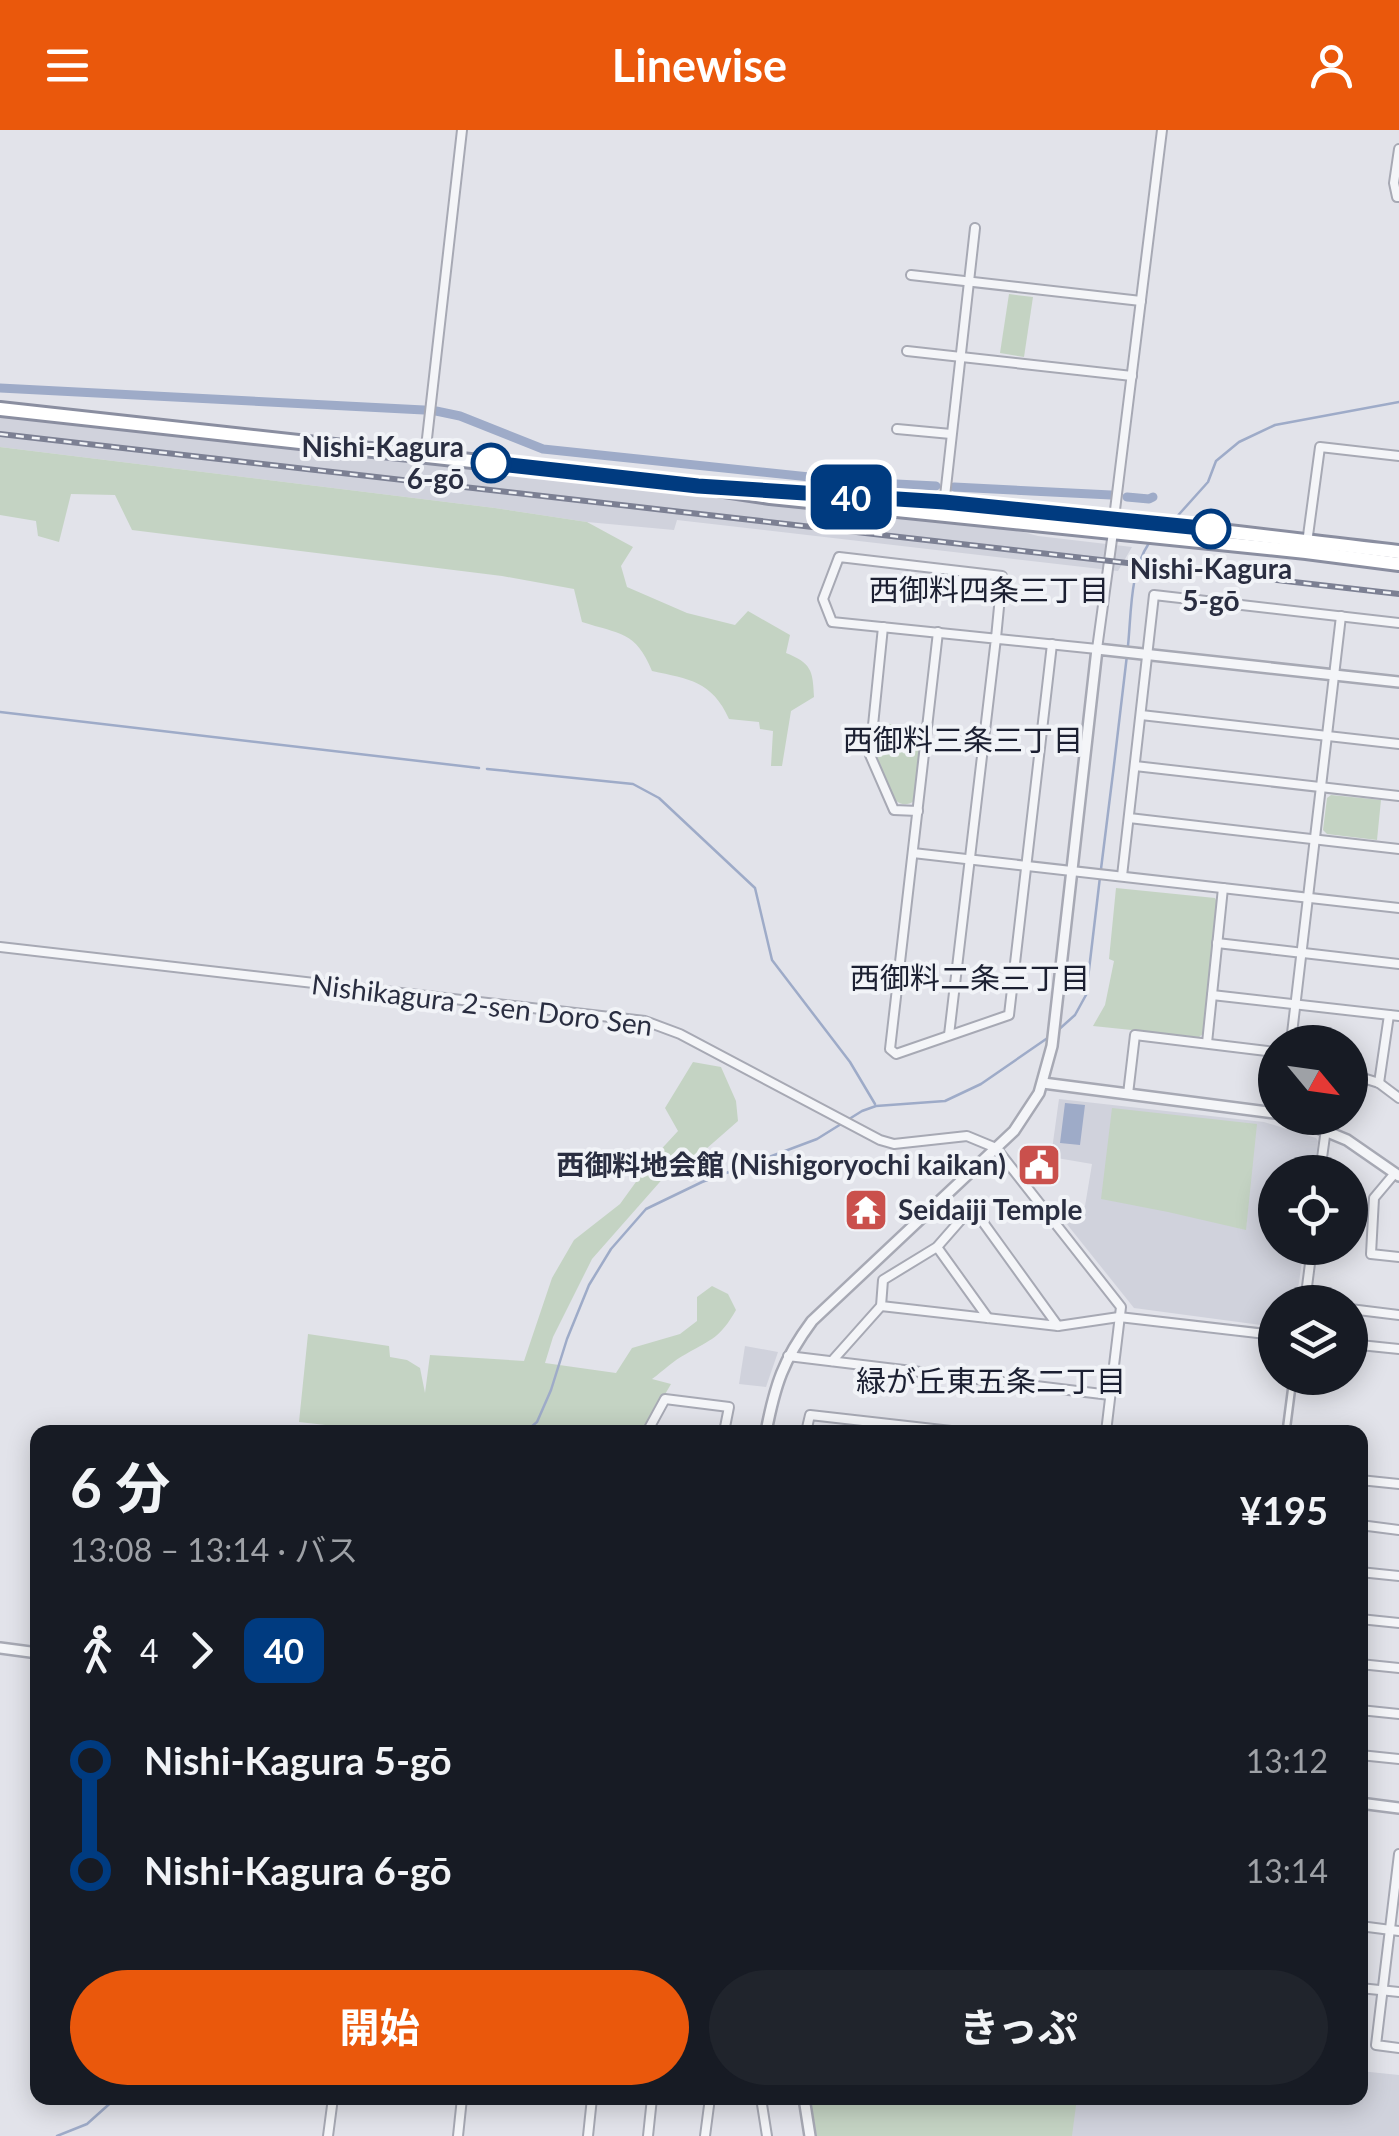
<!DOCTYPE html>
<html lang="ja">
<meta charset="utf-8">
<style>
body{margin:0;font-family:Lato,"Noto Sans JP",sans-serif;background:#20242c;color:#f1f3f6;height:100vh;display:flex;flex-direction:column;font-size:38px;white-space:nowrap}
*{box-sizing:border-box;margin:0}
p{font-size:32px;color:#9ea1a6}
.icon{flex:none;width:55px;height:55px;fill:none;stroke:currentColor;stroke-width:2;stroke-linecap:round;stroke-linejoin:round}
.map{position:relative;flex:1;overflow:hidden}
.panel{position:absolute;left:30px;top:1295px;width:1338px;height:680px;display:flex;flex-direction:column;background:#171b24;border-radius:20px;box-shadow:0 5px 25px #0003}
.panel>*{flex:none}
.badge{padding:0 20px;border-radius:15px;font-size:35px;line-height:65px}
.needle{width:65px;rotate:119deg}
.fabs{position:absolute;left:1258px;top:895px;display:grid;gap:20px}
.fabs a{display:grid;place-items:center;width:110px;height:110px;border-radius:50%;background:#171b24;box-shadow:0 5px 25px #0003;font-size:50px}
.map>.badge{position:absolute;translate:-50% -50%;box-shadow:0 0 0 5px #fff}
.legs{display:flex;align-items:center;gap:15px;height:110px;padding:0 40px;font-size:32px}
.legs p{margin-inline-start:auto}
.head{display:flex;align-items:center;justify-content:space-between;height:170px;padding:0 40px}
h1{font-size:55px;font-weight:700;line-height:75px}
.action{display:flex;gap:20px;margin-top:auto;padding:20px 40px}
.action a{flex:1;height:115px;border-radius:60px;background:#ea580c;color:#fff;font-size:40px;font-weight:700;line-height:115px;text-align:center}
.action a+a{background:#20242c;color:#f1f3f6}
ul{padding:0 40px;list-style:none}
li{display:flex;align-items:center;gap:35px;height:110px;font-size:38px}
li i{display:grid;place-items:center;width:15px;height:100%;margin:0 12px;background:currentColor}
li i::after{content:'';width:25px;height:25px;margin:-12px;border:8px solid;border-radius:50%;background:#171b24}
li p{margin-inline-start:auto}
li:first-child i{background:linear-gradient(#0000 50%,currentColor 0)}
li:last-child i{background:linear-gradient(currentColor 50%,#0000 0)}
header{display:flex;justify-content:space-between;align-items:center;height:130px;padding:0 40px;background:#ea580c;color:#fff;font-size:45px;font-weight:700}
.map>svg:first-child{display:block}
.built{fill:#d0d2dc}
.green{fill:#c4d3c3}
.water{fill:#9eabc8}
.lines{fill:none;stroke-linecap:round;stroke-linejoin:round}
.stream{stroke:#9eabc8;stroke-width:2.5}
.canal{stroke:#9eabc8;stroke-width:9}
.pedestrian-casing{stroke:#a7a9b4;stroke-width:10}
.minor-casing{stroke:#a7a9b4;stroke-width:12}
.tertiary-casing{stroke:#a7a9b4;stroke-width:14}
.trunk-casing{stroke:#8a8ea0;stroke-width:18}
.pedestrian{stroke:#f4f5f8;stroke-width:5}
.minor{stroke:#f4f5f8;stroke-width:8}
.tertiary{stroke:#f4f5f8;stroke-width:9}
.trunk{stroke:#fff;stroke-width:12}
.rail-casing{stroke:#7c8093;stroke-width:6}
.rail{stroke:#f1f3f7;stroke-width:2.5;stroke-dasharray:8;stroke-linecap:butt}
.line-1-casing{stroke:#fff;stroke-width:22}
.line-1{stroke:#003b80;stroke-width:15}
.stop-1-dot{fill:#fff;stroke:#003b80;stroke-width:5}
.labels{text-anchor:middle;stroke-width:8;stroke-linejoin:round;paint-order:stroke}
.stop-label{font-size:28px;font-weight:bold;fill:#2a2e41;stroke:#f1f3f7;text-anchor:end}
.street-label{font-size:28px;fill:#2a2e41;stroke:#f1f3f7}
.poi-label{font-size:28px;font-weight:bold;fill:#2a2e41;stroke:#f1f3f7;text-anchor:end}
.neighbourhood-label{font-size:30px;fill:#1c2032;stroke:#f1f3f7}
</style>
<header><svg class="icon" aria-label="menu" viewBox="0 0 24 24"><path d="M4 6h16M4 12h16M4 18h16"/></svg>Linewise<svg class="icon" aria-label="person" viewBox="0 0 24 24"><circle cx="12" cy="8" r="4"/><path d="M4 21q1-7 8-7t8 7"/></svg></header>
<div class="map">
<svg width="1399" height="2006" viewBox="0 0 1399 2006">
<rect width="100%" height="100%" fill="#e2e3ea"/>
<g class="built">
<path d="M0 285 1011 399 1038 406 1132 417 1118 441 677 390 674 400 587 392 495 378 0 317Z"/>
<path d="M1059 969 1264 992 1316 1008 1318 1011 1314 1042H1275V1118H1304L1296 1172H1275V1197L1134 1178 1050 1073 1085 1076 1092 1034 1051 1027Z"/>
<path d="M745 1216 778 1222 766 1257 739 1254Z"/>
<path d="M1360 1941 1399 1945V2006H817L810 1968H1360Z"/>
</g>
<g class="green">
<path d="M1009 164 1033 167 1024 227 1000 223Z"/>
<path d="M0 317 495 378 587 392 633 417 621 436 627 457 687 483 735 495 748 481 790 505 786 523C811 533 813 540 814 567L791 581 782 636H771L773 601 760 599 759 592 729 589C712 551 689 549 652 541 636 501 619 504 582 492L574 459 502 446 132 400 115 365 71 364 59 412 38 406 36 391 0 385Z"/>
<path d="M880 593 922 597 914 671C907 676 901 675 895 670L875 622Z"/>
<path d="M1331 665 1381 670 1377 710 1327 704 1323 700 1327 668Z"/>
<path d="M1116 758 1215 768 1218 774 1204 903 1199 907 1093 896 1105 875 1114 831 1109 829Z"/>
<path d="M693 932 721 937 736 971 738 991 698 1026 666 1045 592 1129 553 1207 545 1233 616 1243 632 1218 680 1204 697 1191V1167L712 1156 728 1164 736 1180C720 1208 712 1209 686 1224 674 1230 663 1241 652 1249L671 1254 643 1302H387L299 1292 308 1204 389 1216 390 1227 407 1230 420 1238 425 1263 430 1225 524 1231 552 1148 574 1110 620 1074 654 1027 678 1001 665 978Z"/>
<path d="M1112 978 1257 994 1246 1100 1168 1082 1101 1069Z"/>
<path d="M810 1968H1077L1072 2006H817Z"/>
</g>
<path class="water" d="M1065 973 1085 975 1080 1015 1060 1013Z"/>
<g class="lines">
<g class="stream">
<path d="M1173 391 1208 352 1216 331 1239 312 1275 295 1399 272"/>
<path d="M0 582 479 638"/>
<path d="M487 639 633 654 659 668 755 758 772 830 850 932 875 974"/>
<path d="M1101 739C1110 668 1119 596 1127 525 1132 487 1128 445 1149 413"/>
<path d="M1056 902 1075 885 1086 865 1100 747"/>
<path d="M525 1302 537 1292 551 1260 567 1209 589 1155 611 1119 646 1079 702 1052 817 1009 862 981 876 976 945 971 981 954 1049 907"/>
<path d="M57 2006 87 1994 116 1968"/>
</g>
<g class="canal">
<path d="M0 258 424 280"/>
<path d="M436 281 460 286 543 319 857 352 936 356"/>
<path d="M954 357 1111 365"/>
<path d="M1127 367 1149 369 1153 367"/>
</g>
<defs>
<path id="pedestrian" d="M1286 1302 1293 1248"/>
<g id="minor">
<path d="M1399 19 1394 53 1397 67H1399"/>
<path d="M911 145 1141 171"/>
<path d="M907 221 1132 246"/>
<path d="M897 299 951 304"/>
<path d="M425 326 462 0"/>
<path d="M944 375 975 98"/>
<path d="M1114 388 1162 0"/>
<path d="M1307 413 1320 317 1399 326"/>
<path d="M883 497 870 625 894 680 918 681"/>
<path d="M938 502 890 919 896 924 1009 885 1052 514"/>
<path d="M1141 585 1399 614"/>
<path d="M1135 636 1399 666"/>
<path d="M1129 688 1399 719"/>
<path d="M913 723 1399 778"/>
<path d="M1122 746 1154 465 1399 493"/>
<path d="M1217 813 1399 834"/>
<path d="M0 817 645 891 680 904 880 1010 894 1014 967 1006 996 1018 1121 1177 1106 1302"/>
<path d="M1212 865 1399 886"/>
<path d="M949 905 996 508 1002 446 839 427 823 469 832 492C920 501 1009 510 1097 519L1113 402"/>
<path d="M1291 912 1341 486"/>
<path d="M1207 913 1223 758"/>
<path d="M1350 944 1379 953 1399 968"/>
<path d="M1379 953 1389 885"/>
<path d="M1128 964 1135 905 1275 922"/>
<path d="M1320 1042 1326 999"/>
<path d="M1395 1043 1374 1068 1371 1124 1399 1127"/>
<path d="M937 1117 988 1188"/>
<path d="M1305 1172 1312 1118"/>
<path d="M881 1176 1058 1196 1119 1187 1275 1205"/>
<path d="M1350 1179 1399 1185"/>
<path d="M1350 1214 1399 1219"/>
<path d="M788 1226 1110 1265"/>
<path d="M832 1231 881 1176 883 1150 937 1117 972 1077 1058 1196"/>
<path d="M647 1302 665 1269 729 1277 724 1302"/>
<path d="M806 1302 810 1285 960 1302"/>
<path d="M1360 1350 1399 1354"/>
<path d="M1360 1395 1399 1400"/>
<path d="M1360 1442 1399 1446"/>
<path d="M1360 1489 1399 1493"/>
<path d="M1360 1534 1399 1538"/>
<path d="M1360 1580 1399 1584"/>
<path d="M1360 1625 1399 1629"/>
<path d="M1399 1724 1376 1915 1399 1918"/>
<path d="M1360 1796 1399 1801"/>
<path d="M1360 1858 1399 1862"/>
<path d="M761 1968 767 2006"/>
<path d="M328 2006 333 1968"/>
<path d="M458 2006 462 1968"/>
<path d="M588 2006 592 1968"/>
<path d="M648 2006 652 1968"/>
<path d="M705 2006 710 1968"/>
</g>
<g id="tertiary">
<path d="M1043 953 1275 983"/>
<path d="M1294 988 1347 1010 1399 1046"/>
<path d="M766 1302C775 1255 783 1230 812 1191L1014 1001 1039 963 1052 916 1097 519 1399 552"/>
<path d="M0 1518 38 1523"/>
<path d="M1360 1673 1399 1678"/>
<path d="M804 1968 810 2006"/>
</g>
<g id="trunk">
<path d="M0 279 698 356 770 367 1306 422 1399 434"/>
<path d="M855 368C1037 377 1218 401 1399 422"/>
</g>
</defs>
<use href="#pedestrian" class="pedestrian-casing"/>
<use href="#minor" class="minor-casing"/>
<use href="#tertiary" class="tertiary-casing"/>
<use href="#trunk" class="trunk-casing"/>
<use href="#pedestrian" class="pedestrian"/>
<use href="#minor" class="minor"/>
<use href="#tertiary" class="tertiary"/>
<use href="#trunk" class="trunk"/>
<defs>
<path id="rail" d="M0 304 1399 464"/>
</defs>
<use href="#rail" class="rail-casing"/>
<use href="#rail" class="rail"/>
</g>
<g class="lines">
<defs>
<path id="line-1" d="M491 333 698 356 944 372 1211 399"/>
</defs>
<use href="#line-1" class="line-1-casing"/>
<use href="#line-1" class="line-1"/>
</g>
<defs>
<symbol id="civic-square" viewBox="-11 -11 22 22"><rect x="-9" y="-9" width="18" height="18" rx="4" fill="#ca504c" stroke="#f1f3f7"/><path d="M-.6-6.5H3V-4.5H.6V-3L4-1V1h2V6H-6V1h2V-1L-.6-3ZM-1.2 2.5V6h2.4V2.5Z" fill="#fff"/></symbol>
<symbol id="temple-square" viewBox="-11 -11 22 22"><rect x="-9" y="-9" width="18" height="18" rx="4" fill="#ca504c" stroke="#f1f3f7"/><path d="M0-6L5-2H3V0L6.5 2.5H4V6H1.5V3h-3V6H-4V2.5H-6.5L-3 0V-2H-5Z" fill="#fff"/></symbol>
</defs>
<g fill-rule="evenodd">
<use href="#civic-square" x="1014" y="1010" width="50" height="50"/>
<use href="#temple-square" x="841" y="1055" width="50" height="50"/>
</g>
<g class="stop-1-dot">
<circle cx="491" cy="333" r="18"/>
<circle cx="1211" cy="399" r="18"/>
</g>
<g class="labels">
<g class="stop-label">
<text x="464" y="327">Nishi-Kagura<tspan x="464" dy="32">6-gō</tspan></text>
<text x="1211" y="449" text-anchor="middle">Nishi-Kagura<tspan x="1211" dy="32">5-gō</tspan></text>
</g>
<g class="street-label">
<text transform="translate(482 875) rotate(7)" y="10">Nishikagura 2-sen Doro Sen</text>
</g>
<g class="poi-label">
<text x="1006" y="1045">西御料地会館 (Nishigoryochi kaikan)</text>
<text x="898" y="1090" text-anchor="start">Seidaiji Temple</text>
</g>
<g class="neighbourhood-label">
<text x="989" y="471">西御料四条三丁目</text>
<text x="963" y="621">西御料三条三丁目</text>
<text x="970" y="859">西御料二条三丁目</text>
<text x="991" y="1262">緑が丘東五条二丁目</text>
</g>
</g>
</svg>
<div class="fabs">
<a><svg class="needle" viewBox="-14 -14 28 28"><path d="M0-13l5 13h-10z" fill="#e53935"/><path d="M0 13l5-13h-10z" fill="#9ea1a6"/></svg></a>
<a><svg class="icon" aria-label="locate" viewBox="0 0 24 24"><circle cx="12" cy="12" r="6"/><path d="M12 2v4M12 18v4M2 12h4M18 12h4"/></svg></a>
<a><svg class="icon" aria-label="layers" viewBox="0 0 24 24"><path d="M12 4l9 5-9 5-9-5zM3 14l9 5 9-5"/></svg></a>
</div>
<b class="badge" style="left:851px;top:367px;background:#003b80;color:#fff">40</b>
<section class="panel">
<div class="head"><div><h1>6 分</h1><p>13:08 – 13:14 · バス</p></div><b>¥195</b></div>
<div class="legs"><svg class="icon" aria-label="walk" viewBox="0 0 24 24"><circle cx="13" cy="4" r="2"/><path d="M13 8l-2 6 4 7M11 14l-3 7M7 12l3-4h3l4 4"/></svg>4<svg class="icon" aria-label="forward" viewBox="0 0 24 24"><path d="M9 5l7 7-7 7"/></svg><b class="badge" style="background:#003b80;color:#fff">40</b></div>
<ul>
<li><i style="color:#003b80"></i><b>Nishi-Kagura 5-gō</b><p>13:12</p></li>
<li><i style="color:#003b80"></i><b>Nishi-Kagura 6-gō</b><p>13:14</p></li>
</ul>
<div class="action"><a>開始</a><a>きっぷ</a></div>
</section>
</div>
